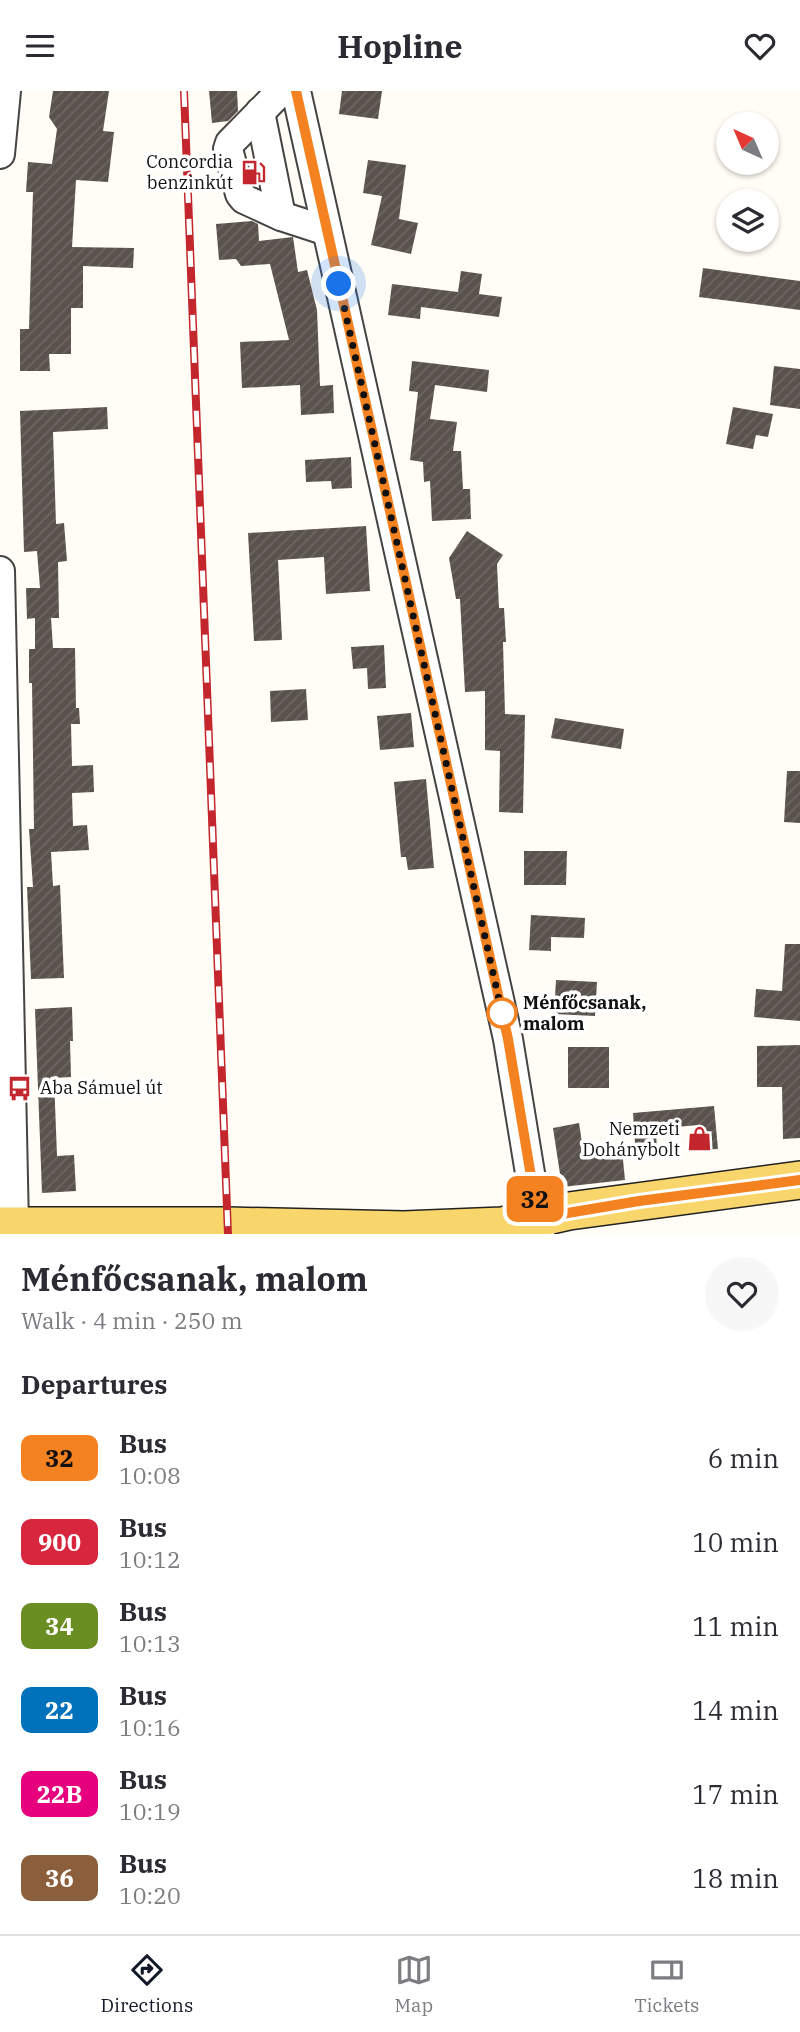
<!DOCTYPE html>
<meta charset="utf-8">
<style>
body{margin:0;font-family:"IBM Plex Serif",serif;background:#f7f7f7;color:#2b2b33;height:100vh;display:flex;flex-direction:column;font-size:26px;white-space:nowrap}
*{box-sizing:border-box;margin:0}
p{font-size:23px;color:#7c7c81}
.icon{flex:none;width:38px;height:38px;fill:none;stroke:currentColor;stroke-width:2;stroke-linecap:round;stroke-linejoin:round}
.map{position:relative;height:1143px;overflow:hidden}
.panel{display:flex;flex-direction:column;background:#fff;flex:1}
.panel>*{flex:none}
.badge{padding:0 14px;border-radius:10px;font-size:24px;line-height:46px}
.needle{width:46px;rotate:316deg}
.fabs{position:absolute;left:716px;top:21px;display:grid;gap:14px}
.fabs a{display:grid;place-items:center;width:63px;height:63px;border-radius:50%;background:#fff;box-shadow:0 2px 5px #0004;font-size:35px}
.you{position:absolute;width:35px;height:35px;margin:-18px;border:5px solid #fff;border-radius:50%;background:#1a73e8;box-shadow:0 0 0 10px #1a73e833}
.map>.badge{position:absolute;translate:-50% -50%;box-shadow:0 0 0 4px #fff}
h2{padding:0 21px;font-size:26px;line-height:63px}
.round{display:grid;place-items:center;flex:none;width:74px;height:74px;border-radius:37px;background:#f7f7f7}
.overview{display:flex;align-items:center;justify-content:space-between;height:119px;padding:0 21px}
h1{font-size:33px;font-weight:800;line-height:52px}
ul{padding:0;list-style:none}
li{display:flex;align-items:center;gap:21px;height:84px;padding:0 21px}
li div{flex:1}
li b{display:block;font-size:26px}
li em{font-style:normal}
li .badge{min-width:77px;font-weight:700;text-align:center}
header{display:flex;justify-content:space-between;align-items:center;height:91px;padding:0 21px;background:#fff;font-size:32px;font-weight:800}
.tab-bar{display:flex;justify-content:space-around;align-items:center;height:98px;border-top:2px solid #e1e1e2;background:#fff;font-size:19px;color:#7c7c81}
.tab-bar a{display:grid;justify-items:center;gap:4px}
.tab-bar .selected{color:#111827}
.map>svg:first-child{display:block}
.building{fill:url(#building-hatch)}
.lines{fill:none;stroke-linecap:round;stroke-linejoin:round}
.minor-casing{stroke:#444;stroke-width:32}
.major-casing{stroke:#222;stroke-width:40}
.minor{stroke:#fff;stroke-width:28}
.major{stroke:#f9d66b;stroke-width:37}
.rail-casing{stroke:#c4262e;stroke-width:8}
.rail{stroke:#fff;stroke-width:5;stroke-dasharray:16;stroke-linecap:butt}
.line-casing{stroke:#fff;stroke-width:16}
.line{stroke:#f58220;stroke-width:10}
.walk{stroke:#111;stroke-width:7;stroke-dasharray:0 12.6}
.stop-dot{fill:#fff;stroke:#f58220;stroke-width:3.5}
.labels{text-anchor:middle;stroke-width:7;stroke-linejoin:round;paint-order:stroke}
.poi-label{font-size:18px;fill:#111;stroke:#fff;text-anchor:end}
.stop-label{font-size:18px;font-weight:bold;fill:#111;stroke:#fff;text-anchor:start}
</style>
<header><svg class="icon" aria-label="menu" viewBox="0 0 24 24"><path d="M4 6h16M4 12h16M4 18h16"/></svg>Hopline<svg class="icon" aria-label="heart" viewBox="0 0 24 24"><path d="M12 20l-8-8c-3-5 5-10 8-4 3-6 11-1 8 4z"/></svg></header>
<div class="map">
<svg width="800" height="1143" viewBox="0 0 800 1143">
<defs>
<pattern id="building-hatch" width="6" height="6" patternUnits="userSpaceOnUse" patternTransform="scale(1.75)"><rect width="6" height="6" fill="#5a524d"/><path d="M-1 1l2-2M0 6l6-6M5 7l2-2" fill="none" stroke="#6d6662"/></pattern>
</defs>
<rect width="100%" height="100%" fill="#fffdf5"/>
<g class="building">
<path d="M53 0H109L103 40 114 41 108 91 76 89 72 156 134 157 133 177 83 175V217H71V263H49L50 280H20V238H29L33 101H26L28 71 52 73 57 38 49 26Z"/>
<path d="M209 0H237L238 20 228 30 212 32Z"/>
<path d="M342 0H382L378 28 339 23Z"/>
<path d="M368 69 406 74 399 128 418 132 411 163 371 154 382 105 363 102Z"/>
<path d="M252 130 258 133 259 150 293 146 298 181 307 179 317 219 320 295 333 294 334 322 301 324 300 294 242 297 240 251 289 249 270 173 241 175 236 168 219 169 216 133Z"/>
<path d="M703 177 800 190V219L699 206Z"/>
<path d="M461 180 482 183 479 203 502 206 499 226 421 216 420 228 388 224 392 193 458 201Z"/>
<path d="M412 270 489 279 487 301 435 294 430 328 457 331 453 360H461L463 398H470L471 428 432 430 430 390 424 391 423 371 410 369 418 301 409 300Z"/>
<path d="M774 275 800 278V318L770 314Z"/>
<path d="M107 316 108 338 53 341 56 433 64 432 67 470 58 471 59 527H51L53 557H75L76 617H79L80 633H71L72 675 93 674 94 701 72 702 73 735 87 734 89 759 51 761 53 795 60 794 64 887 31 888 27 796H33L29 738H34L32 592H29V558H35V527L27 528 26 497H40L37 460 24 461 20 320Z"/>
<path d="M733 316 773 323 768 346 756 344 753 358 726 353Z"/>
<path d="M351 366 352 397 332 398 331 390 306 391 305 369Z"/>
<path d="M366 435 370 500 326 503 324 466 278 469 282 549 254 550 248 442Z"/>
<path d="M467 440 503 464 497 473 499 517H504L506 551H503L505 623 525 624 523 722 499 721 500 660 485 659V600L465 601 460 508H456L449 467Z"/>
<path d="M384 554 386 597 368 598 367 577 353 578 351 556Z"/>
<path d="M306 598 308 629 271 631 270 600Z"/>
<path d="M411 622 414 656 380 659 377 625Z"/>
<path d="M555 627 624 638 621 658 551 647Z"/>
<path d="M787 680H800V732L784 731Z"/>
<path d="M426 688 434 777 408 779 406 766H401L394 691Z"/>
<path d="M524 760H567L566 794H524Z"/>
<path d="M531 824 585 827 584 847 551 846V860L529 859Z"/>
<path d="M785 853H800V930L754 926 756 898 782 900Z"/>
<path d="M556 889 597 891 595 925 554 923Z"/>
<path d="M72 916 73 950H70L71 986 54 987 57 1065 74 1064 76 1100 42 1102 35 918Z"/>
<path d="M800 954V1047L783 1048 782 996H757V955Z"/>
<rect x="568" y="956" width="41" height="41"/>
<path d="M714 1015 718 1058 700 1059 698 1034 656 1038 657 1064 636 1066 633 1022Z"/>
<path d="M579 1032 584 1065 622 1059 625 1089 562 1096 553 1037Z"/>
</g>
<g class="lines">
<defs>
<g id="minor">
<path d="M281 0 230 52 228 58 240 103 244 108 281 125 327 140"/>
<path d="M296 0 508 948 540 1143"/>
<path d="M260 21 281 125"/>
<path d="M0 63 6 0"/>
<path d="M0 480 14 1135"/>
</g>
<path id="major" d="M0 1135H228L404 1139 502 1135 569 1120 800 1089"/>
</defs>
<use href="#minor" class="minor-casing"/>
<use href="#major" class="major-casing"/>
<use href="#minor" class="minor"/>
<use href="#major" class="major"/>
<defs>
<path id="rail" d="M184 0 228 1143"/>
</defs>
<use href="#rail" class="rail-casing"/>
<use href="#rail" class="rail"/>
</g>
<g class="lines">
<defs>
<path id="line" d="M296 0 508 948 538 1127 639 1110 800 1089"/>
</defs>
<use href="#line" class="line-casing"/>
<use href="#line" class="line"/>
<path class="walk" d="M339 193 502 922"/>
</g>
<defs>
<symbol id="fuel-bare" viewBox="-9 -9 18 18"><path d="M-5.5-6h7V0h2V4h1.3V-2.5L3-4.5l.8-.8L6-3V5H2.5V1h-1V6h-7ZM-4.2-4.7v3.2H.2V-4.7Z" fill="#c4262e" stroke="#fff" stroke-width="2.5" paint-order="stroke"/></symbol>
<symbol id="bus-bare" viewBox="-9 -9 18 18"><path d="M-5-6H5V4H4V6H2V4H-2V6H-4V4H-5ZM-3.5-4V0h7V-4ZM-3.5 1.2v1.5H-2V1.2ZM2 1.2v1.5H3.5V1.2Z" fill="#c4262e" stroke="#fff" stroke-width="2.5" paint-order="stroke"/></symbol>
<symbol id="shop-bare" viewBox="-9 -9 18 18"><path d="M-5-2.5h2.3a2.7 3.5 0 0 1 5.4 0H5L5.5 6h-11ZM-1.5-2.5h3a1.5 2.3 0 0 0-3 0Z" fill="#c4262e" stroke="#fff" stroke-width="2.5" paint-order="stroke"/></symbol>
</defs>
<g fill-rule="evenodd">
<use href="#fuel-bare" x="236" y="64" width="35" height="35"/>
<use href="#bus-bare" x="2" y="980" width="35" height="35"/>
<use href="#shop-bare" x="682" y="1030" width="35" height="35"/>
</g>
<circle class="stop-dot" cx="502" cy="922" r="14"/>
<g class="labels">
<g class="poi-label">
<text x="233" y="77">Concordia<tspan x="233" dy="21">benzinkút</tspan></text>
<text x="40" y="1003" text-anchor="start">Aba Sámuel út</text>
<text x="680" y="1044">Nemzeti<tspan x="680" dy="21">Dohánybolt</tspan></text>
</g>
<g class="stop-label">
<text x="523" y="918">Ménfőcsanak,<tspan x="523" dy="21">malom</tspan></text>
</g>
</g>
</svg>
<div class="fabs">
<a><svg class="needle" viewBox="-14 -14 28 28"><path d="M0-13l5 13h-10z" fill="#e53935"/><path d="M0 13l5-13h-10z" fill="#7c7c81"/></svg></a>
<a><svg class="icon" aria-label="layers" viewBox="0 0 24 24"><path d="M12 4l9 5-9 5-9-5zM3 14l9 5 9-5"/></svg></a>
</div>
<div class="you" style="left:339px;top:193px"></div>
<b class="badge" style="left:535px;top:1108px;background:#f58220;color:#111">32</b>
</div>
<section class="panel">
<div class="overview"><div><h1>Ménfőcsanak, malom</h1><p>Walk · 4 min · 250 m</p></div><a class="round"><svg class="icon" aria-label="heart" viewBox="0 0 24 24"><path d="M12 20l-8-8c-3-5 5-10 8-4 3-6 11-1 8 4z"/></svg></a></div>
<h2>Departures</h2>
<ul>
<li><span class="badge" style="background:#f58220;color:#111">32</span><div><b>Bus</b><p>10:08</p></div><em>6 min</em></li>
<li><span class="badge" style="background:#d7263d;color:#fff">900</span><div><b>Bus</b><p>10:12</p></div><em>10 min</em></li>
<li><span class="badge" style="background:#6b8e23;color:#fff">34</span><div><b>Bus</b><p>10:13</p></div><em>11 min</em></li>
<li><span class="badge" style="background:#0072bc;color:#fff">22</span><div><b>Bus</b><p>10:16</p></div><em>14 min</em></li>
<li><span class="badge" style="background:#e6007e;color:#fff">22B</span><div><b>Bus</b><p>10:19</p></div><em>17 min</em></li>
<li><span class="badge" style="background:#8b5e3c;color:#fff">36</span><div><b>Bus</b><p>10:20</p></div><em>18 min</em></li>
</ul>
</section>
<nav class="tab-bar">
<a class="selected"><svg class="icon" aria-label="directions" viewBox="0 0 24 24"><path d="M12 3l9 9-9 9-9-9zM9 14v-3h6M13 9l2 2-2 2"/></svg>Directions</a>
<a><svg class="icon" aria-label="map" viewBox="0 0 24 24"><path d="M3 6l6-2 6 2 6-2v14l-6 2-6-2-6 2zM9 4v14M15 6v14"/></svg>Map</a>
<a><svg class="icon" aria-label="tickets" viewBox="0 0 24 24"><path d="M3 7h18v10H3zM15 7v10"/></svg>Tickets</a>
</nav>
